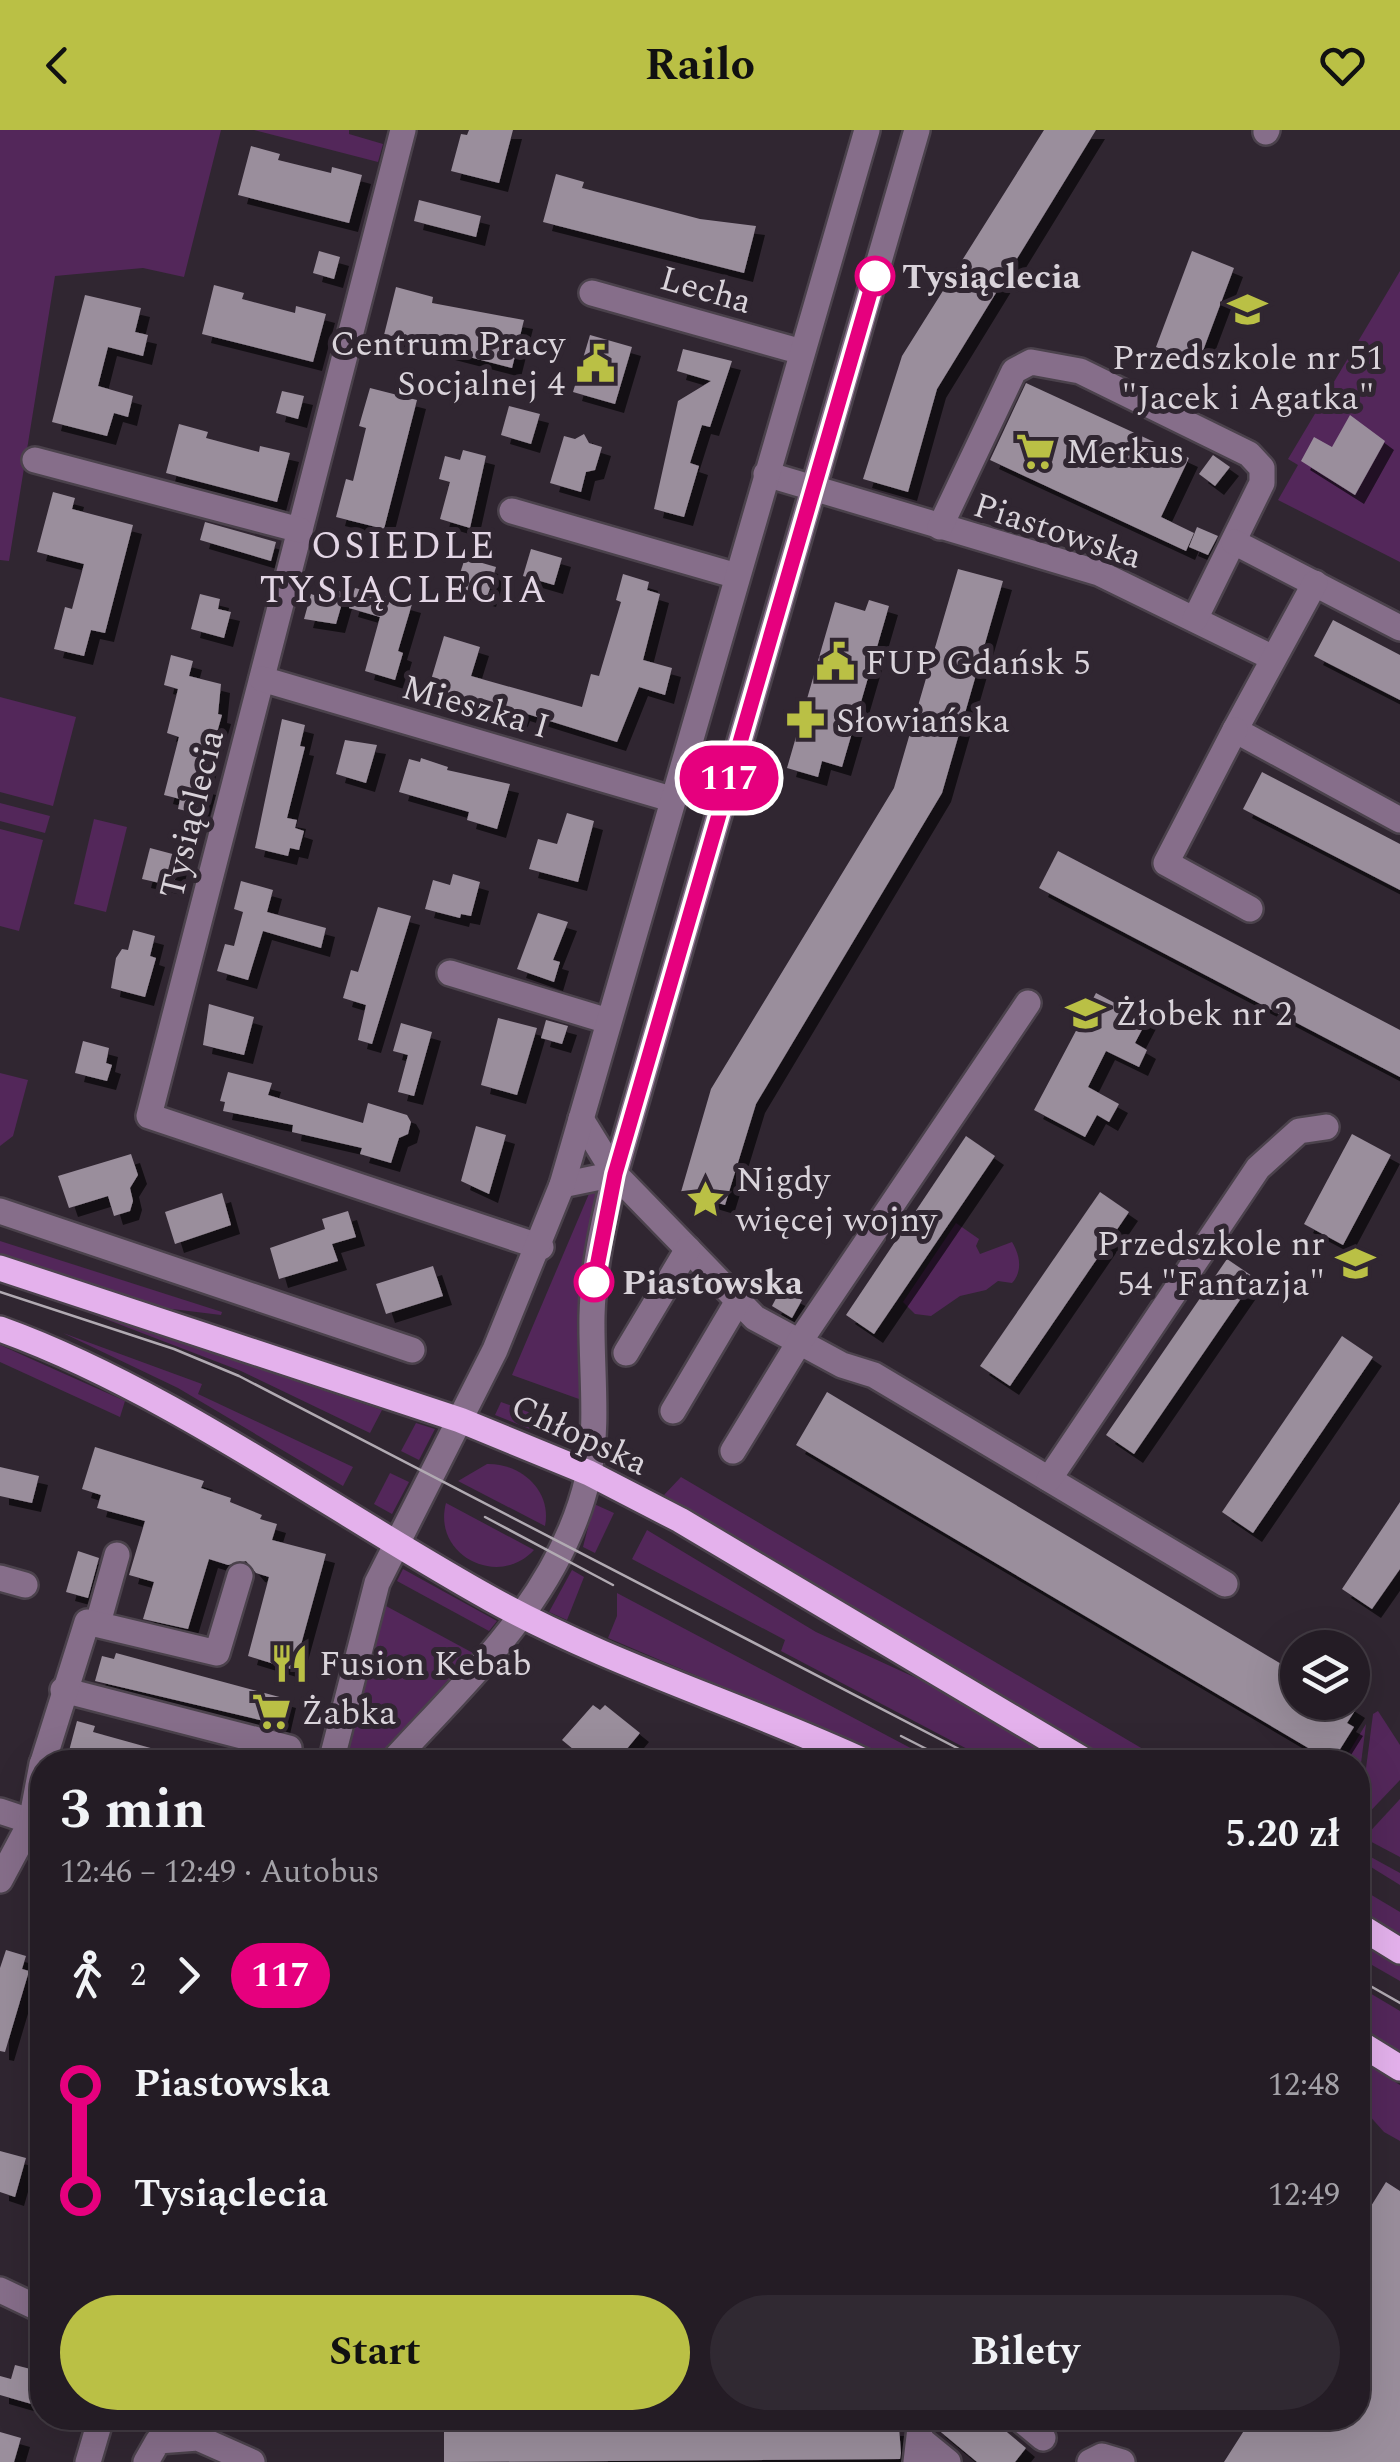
<!DOCTYPE html>
<html lang="pl">
<meta charset="utf-8">
<style>
body{margin:0;font-family:Spectral,serif;background:#302932;color:#f1f3f6;height:100vh;display:flex;flex-direction:column;font-size:38px;white-space:nowrap}
*{box-sizing:border-box;margin:0}
p{font-size:32px;color:#a3a1a7}
.icon{flex:none;width:55px;height:55px;fill:none;stroke:currentColor;stroke-width:2;stroke-linecap:round;stroke-linejoin:round}
.map{position:relative;flex:1;overflow:hidden}
.side{position:absolute;left:30px;top:1620px;width:1340px;height:680px;display:flex;flex-direction:column;background:#241c25;border-radius:40px;box-shadow:0 10px 40px #0002,0 0 0 2px #413a42}
.side>*{flex:none}
.badge{padding:0 20px;border-radius:32px;font-size:35px;line-height:65px}
.fabs{position:absolute;left:1280px;top:1500px;display:grid;gap:20px}
.fabs a{display:grid;place-items:center;width:90px;height:90px;border-radius:50%;background:#241c25;box-shadow:0 10px 40px #0002,0 0 0 2px #413a42;font-size:50px}
.map>.badge{position:absolute;translate:-50% -50%;box-shadow:0 0 0 5px #fff}
.legs{display:flex;align-items:center;gap:15px;height:110px;padding:0 30px;font-size:32px}
.legs p{margin-inline-start:auto}
.headline{display:flex;align-items:center;justify-content:space-between;height:170px;padding:0 30px}
h1{font-size:55px;font-weight:700;line-height:75px}
.button{display:flex;gap:20px;margin-top:auto;padding:20px 30px}
.button a{flex:1;height:115px;border-radius:60px;background:#bac045;color:#111;font-size:40px;font-weight:700;line-height:115px;text-align:center}
.button a+a{background:#302932;color:#f1f3f6}
ul{padding:0 30px;list-style:none}
li{display:flex;align-items:center;gap:35px;height:110px;font-size:38px}
li i{display:grid;place-items:center;width:15px;height:100%;margin:0 12px;background:currentColor}
li i::after{content:'';width:25px;height:25px;margin:-12px;border:8px solid;border-radius:50%;background:#241c25}
li p{margin-inline-start:auto}
li:first-child i{background:linear-gradient(#0000 50%,currentColor 0)}
li:last-child i{background:linear-gradient(currentColor 50%,#0000 0)}
header{display:flex;justify-content:space-between;align-items:center;height:130px;padding:0 30px;background:#bac045;color:#111;font-size:45px;font-weight:700}
.map>svg:first-child{display:block}
.green{fill:#53275a}
.building{fill:#9a8e9c;filter:url(#shadow)}
.lines{fill:none;stroke-linecap:round;stroke-linejoin:round}
.minor-casing{stroke:#4b424c;stroke-width:30}
.major-casing{stroke:#4b424c;stroke-width:30}
.minor{stroke:#866e8a;stroke-width:25}
.major{stroke:#e4b1ec;stroke-width:25}
.tram{stroke:#b1aab2;stroke-width:2.5}
.line-1-casing{stroke:#fff;stroke-width:22}
.line-1{stroke:#e6007e;stroke-width:15}
.stop-1-dot{fill:#fff;stroke:#e6007e;stroke-width:5}
.labels{text-anchor:middle;stroke-width:10;stroke-linejoin:round;paint-order:stroke}
.stop-label{font-size:35px;font-weight:bold;fill:#d9d3da;stroke:#302631;text-anchor:start}
.street-label{font-size:35px;fill:#d9d3da;stroke:#302631}
.poi-label{font-size:35px;fill:#d9d3da;stroke:#302631;text-anchor:start}
.neighbourhood-label{font-size:38px;letter-spacing:2.5px;fill:#e3d6e5;stroke:#302631}
</style>
<header><svg class="icon" aria-label="back" viewBox="0 0 24 24"><path d="M15 5l-7 7 7 7"/></svg>Railo<svg class="icon" aria-label="heart" viewBox="0 0 24 24"><path d="M12 20l-8-8c-3-5 5-10 8-4 3-6 11-1 8 4z"/></svg></header>
<div class="map">
<svg width="1400" height="2332" viewBox="0 0 1400 2332">
<defs>
<filter id="shadow"><feDropShadow dx="9" dy="9" stdDeviation="0" flood-color="#0009"/></filter>
</defs>
<rect width="100%" height="100%" fill="#302631"/>
<g class="green">
<path d="M0 0H221L184 147 143 138 55 146 9 431 0 430Z"/>
<path d="M254 0H349V4L383 14 378 32Z"/>
<path d="M1400 141V432L1278 370 1298 335 1288 329Z"/>
<path d="M0 567 76 587 53 676 0 662Z"/>
<path d="M0 673 50 686 45 703 0 691Z"/>
<path d="M94 689 127 697 106 782 74 774Z"/>
<path d="M0 699 43 710 19 801 0 796Z"/>
<path d="M0 943 28 950 13 1006 0 1016Z"/>
<path d="M591 1059H596L579 1163V1269L512 1245Z"/>
<path d="M956 1093 979 1109 976 1116 980 1124 1012 1112C1020 1125 1023 1141 1012 1153L998 1151 986 1160 960 1166 931 1186 915 1184 903 1172Z"/>
<path d="M0 1111 222 1182 221 1185 164 1178 0 1124Z"/>
<path d="M69 1175 382 1280 370 1303 241 1241Z"/>
<path d="M63 1203 202 1254 198 1264 353 1337 343 1356 178 1258Z"/>
<path d="M0 1215 125 1271 120 1287 0 1232Z"/>
<path d="M501 1272 577 1300V1318L495 1285Z"/>
<path d="M416 1293 435 1299 419 1330 401 1321Z"/>
<path d="M487 1334C521 1333 552 1361 545 1396L458 1351Z"/>
<path d="M390 1343 409 1352 392 1384 374 1374Z"/>
<path d="M681 1347 1165 1632H1115L664 1365Z"/>
<path d="M446 1373 534 1420C498 1459 432 1425 446 1373Z"/>
<path d="M594 1374 614 1383 595 1423 583 1417Z"/>
<path d="M647 1400 816 1502 925 1552 1062 1632H992L781 1521 785 1510 632 1429Z"/>
<path d="M403 1439 497 1491 489 1501 397 1451Z"/>
<path d="M572 1440 584 1447 567 1490 549 1482Z"/>
<path d="M617 1463 937 1632H900L608 1508 617 1486Z"/>
<path d="M386 1476 473 1523 373 1632H341Z"/>
<path d="M1378 1581 1400 1615V1650L1359 1693 1373 1584Z"/>
<path d="M1366 1594 1358 1657V1632H1343Z"/>
<path d="M1400 1669V1727L1364 1708Z"/>
<path d="M1358 1720 1400 1743V1755L1358 1729Z"/>
<path d="M1358 1757 1400 1782V1804L1358 1778Z"/>
<path d="M1358 1810 1400 1836V1851L1358 1827Z"/>
<path d="M1358 1856 1400 1881V1921L1358 1895Z"/>
<path d="M1358 1929 1400 1955V2011L1384 2002 1358 1973Z"/>
</g>
<g class="building">
<path d="M469 0H513L499 53 451 41 461 4 467 5Z"/>
<path d="M1044 0H1096L937 259 908 362 863 349 902 226Z"/>
<path d="M251 16 280 24 278 30 331 43 332 37 362 45 349 93 238 65Z"/>
<path d="M556 44 584 52 582 58 700 89 756 96 744 143 543 92Z"/>
<path d="M419 70 481 86 476 107 414 91Z"/>
<path d="M319 121 340 127 334 149 313 143Z"/>
<path d="M1192 121 1234 138 1198 234 1156 217Z"/>
<path d="M214 155 244 163 242 169 295 183 296 176 326 184 313 232 202 204Z"/>
<path d="M396 157 433 167 432 173 524 190 512 238 384 205Z"/>
<path d="M85 165 141 178 135 202 148 205 143 226 108 217 98 256 133 266 128 287 114 283 107 306 52 292Z"/>
<path d="M590 205 632 217 615 274 573 262Z"/>
<path d="M683 219 732 231 710 297 702 295 690 333 699 336 684 387 654 379 678 271 711 251 677 241Z"/>
<path d="M1026 253 1189 328 1161 387 1194 403 1186 421 990 330Z"/>
<path d="M370 258 417 270 384 399 336 387 346 349 353 351 366 298 359 296Z"/>
<path d="M282 261 304 266 298 289 276 283Z"/>
<path d="M509 276 540 284 531 314 501 305Z"/>
<path d="M1350 285 1385 311 1355 365 1301 331 1314 307 1332 317Z"/>
<path d="M179 294 208 302 206 308 259 322 260 316 290 323 277 372 166 343Z"/>
<path d="M584 304 589 313 602 317 595 340 586 342 581 362 550 353 564 306 575 309Z"/>
<path d="M463 320 486 326 470 398 440 389 450 352 439 349 445 326 460 330Z"/>
<path d="M1213 325 1230 337 1215 356 1199 344Z"/>
<path d="M53 362 75 368 72 379 133 395 105 503 91 500 84 526 54 519 65 477 72 479 84 434 37 422Z"/>
<path d="M205 392 276 412 271 431 200 410Z"/>
<path d="M1197 397 1218 406 1208 425 1189 417Z"/>
<path d="M531 419 562 428 554 455 523 446Z"/>
<path d="M465 428 496 437 487 468 455 459Z"/>
<path d="M958 439 1003 451 942 663 756 974 725 1075 681 1062 711 959 894 658Z"/>
<path d="M623 444 649 452 647 460 660 464 643 530 672 538 665 565 639 557 617 612 521 582 518 590 428 560 444 506 480 517 471 546 582 577 591 544 599 546 621 472 616 470Z"/>
<path d="M323 456 345 463 336 494 304 489 311 464 320 467Z"/>
<path d="M355 458 412 474 398 521 403 523 395 550 365 541 380 487 349 478Z"/>
<path d="M200 464 220 469 218 479 231 482 224 508 191 499Z"/>
<path d="M869 470 889 476 842 637 822 631 818 647 787 638 835 472 865 481Z"/>
<path d="M1333 490 1400 525V570L1314 526Z"/>
<path d="M171 525 193 531 189 546 221 554 218 584 222 585 202 655 207 656 199 684 178 679 180 669 164 665 179 607 167 603 178 559 164 555Z"/>
<path d="M282 589 305 595 300 616 305 617 287 688 297 690 295 698 304 701 299 720 290 718 288 726 255 718Z"/>
<path d="M345 610 377 615 366 653 336 644Z"/>
<path d="M421 628 448 637 447 640 510 654 497 699 467 690 469 682 399 662 409 629 420 632Z"/>
<path d="M1262 642 1400 714V760L1243 679Z"/>
<path d="M567 683 594 691 578 752 529 739 538 709 557 714Z"/>
<path d="M150 718 180 726 173 756 142 749Z"/>
<path d="M1058 721 1400 900V947L1039 758Z"/>
<path d="M453 744 480 752 471 786 461 784 460 788 425 779 433 750 450 755Z"/>
<path d="M241 751 273 760 267 782 326 798 321 818 263 801 248 850 217 841 225 814 234 816 243 782 234 779Z"/>
<path d="M378 777 411 786 372 914 358 910 366 875 343 868 351 840 358 842Z"/>
<path d="M538 783 568 792 553 830 560 832 554 852 517 839Z"/>
<path d="M133 800 155 806 150 826 156 828 145 867 111 858 116 828 122 819 128 820Z"/>
<path d="M1096 863 1147 890 1135 913 1147 920 1139 937 1106 921 1088 957 1119 974 1109 992 1097 985 1085 1007 1034 980Z"/>
<path d="M209 874 254 887 244 925 203 915Z"/>
<path d="M498 888 537 898 517 965 481 955Z"/>
<path d="M546 890 568 896 562 914 541 908Z"/>
<path d="M401 893 432 902 414 966 398 962 408 925 393 921Z"/>
<path d="M83 911 109 918 106 933 112 935 107 951 75 943Z"/>
<path d="M228 942 272 953 268 965 363 993 368 973 407 985 411 992 408 1004 399 1008 391 1033 360 1024 362 1018 292 1002 293 995 223 981 225 972 220 971Z"/>
<path d="M476 996 506 1005 489 1064 461 1051Z"/>
<path d="M1352 1004 1391 1025 1343 1115 1304 1094Z"/>
<path d="M966 1006 995 1026 874 1204 846 1185Z"/>
<path d="M131 1024 138 1045 130 1058 133 1071 130 1081 114 1086 108 1066 69 1078 58 1046Z"/>
<path d="M1100 1062 1129 1082 1010 1256 980 1236Z"/>
<path d="M222 1063 231 1095 175 1114 165 1082Z"/>
<path d="M348 1081 356 1107 332 1114 338 1131 279 1149 270 1118 325 1099 322 1089Z"/>
<path d="M1227 1129 1255 1148 1134 1324 1106 1305Z"/>
<path d="M433 1136 443 1166 386 1184 376 1154Z"/>
<path d="M781 1159 802 1170 792 1188 772 1176Z"/>
<path d="M1342 1206 1373 1227 1253 1403 1222 1382Z"/>
<path d="M827 1262 1298 1544V1572H1345L1356 1579 1347 1593 1354 1597 1332 1632 796 1315Z"/>
<path d="M95 1317 204 1351 201 1358 231 1368 230 1372 262 1385 260 1389 277 1394 272 1410 326 1424 294 1540 248 1526 269 1447 256 1443 246 1431 228 1435 209 1429 188 1499 143 1489 154 1452 129 1445 145 1391 97 1378 101 1365 82 1359Z"/>
<path d="M0 1337 39 1346 32 1373 0 1366Z"/>
<path d="M1400 1372V1439L1372 1479 1342 1459Z"/>
<path d="M78 1421 99 1428 88 1468 66 1462Z"/>
<path d="M116 1523 287 1569 281 1595 95 1551 102 1526 114 1529Z"/>
<path d="M593 1575 600 1580 605 1575 640 1603 616 1632H572L579 1624 562 1610Z"/>
<path d="M77 1591 95 1596 93 1602 183 1627 182 1632H66Z"/>
<path d="M6 1820 26 1826 22 1839 29 1841 5 1922 0 1921V1838Z"/>
<path d="M0 2021 26 2028 15 2067 0 2062Z"/>
<path d="M1386 2052 1400 2061V2332H1224L1252 2288H1358V2116L1364 2105 1358 2097Z"/>
<path d="M15 2235 42 2242 35 2275 0 2265V2246L11 2249Z"/>
<path d="M933 2288H990L1026 2318 1015 2332H977L936 2298Z"/>
<path d="M444 2290 484 2295 899 2297 901 2323 900 2329 444 2332Z"/>
<path d="M0 2302 21 2308 14 2332H0Z"/>
</g>
<g class="lines">
<defs>
<g id="minor">
<path d="M403 0 149 986 541 1117"/>
<path d="M1266 2 1267 0"/>
<path d="M592 163 802 222"/>
<path d="M35 330 300 400"/>
<path d="M766 344 1099 443 1273 528"/>
<path d="M512 381 737 446"/>
<path d="M940 397 1014 241 1031 232 1080 241 1249 324 1262 338V353L1195 489"/>
<path d="M1234 412 1400 498"/>
<path d="M1315 453 1235 600 1400 690"/>
<path d="M262 549 671 669"/>
<path d="M1235 600 1166 733 1250 779"/>
<path d="M450 843 608 891"/>
<path d="M581 989 615 1044 755 1188 842 1235 874 1245 1225 1454"/>
<path d="M562 1055 615 1044"/>
<path d="M0 1081 412 1220"/>
<path d="M626 1223 688 1119"/>
<path d="M673 1281 738 1171"/>
<path d="M733 1321 800 1211 1028 873"/>
<path d="M1049 1349 1258 1038 1299 1001 1326 997"/>
<path d="M0 1448 25 1455"/>
<path d="M98 1493 117 1425"/>
<path d="M63 1560 289 1618"/>
<path d="M43 1632 87 1492 217 1523 240 1446"/>
<path d="M331 1632 377 1453 495 1220 562 1055 867 0"/>
<path d="M392 1632C470 1547 562 1463 588 1347 599 1296 591 1238 592 1186 593 1138 604 1091 615 1044L917 0"/>
<path d="M0 1681 42 1695"/>
<path d="M0 1750 31 1692 42 1634"/>
<path d="M0 2160 42 2180"/>
<path d="M914 2288 920 2298 916 2332"/>
<path d="M1019 2288 1043 2308"/>
<path d="M921 2310 948 2332"/>
<path d="M88 2332 101 2288"/>
<path d="M146 2332 158 2311 198 2308 252 2332"/>
<path d="M1090 2332 1102 2326 1122 2332"/>
</g>
<g id="major">
<path d="M0 1138 460 1290 589 1343 680 1390 1087 1632"/>
<path d="M0 1199C167 1259 334 1382 491 1469 610 1535 743 1575 866 1632"/>
<path d="M1358 1795 1400 1821"/>
<path d="M1358 1912 1400 1938"/>
</g>
</defs>
<use href="#minor" class="minor-casing"/>
<use href="#major" class="major-casing"/>
<use href="#minor" class="minor"/>
<use href="#major" class="major"/>
<g class="tram">
<path d="M0 1162 174 1219 239 1246 984 1632"/>
<path d="M485 1387 613 1455"/>
<path d="M901 1606 952 1632"/>
<path d="M1358 1849 1400 1873"/>
</g>
</g>
<g class="lines">
<defs>
<path id="line-1" d="M594 1152 615 1044 875 146"/>
</defs>
<use href="#line-1" class="line-1-casing"/>
<use href="#line-1" class="line-1"/>
</g>
<defs>
<symbol id="school-bare" viewBox="-9 -9 18 18"><path d="M0-5L7-2L0 1L-7-2ZM-4 1L0 2.5L4 1V4Q0 6-4 4Z" fill="#bac045" stroke="#302631" stroke-width="2.5" paint-order="stroke"/></symbol>
<symbol id="civic-bare" viewBox="-9 -9 18 18"><path d="M-.6-6.5H3V-4.5H.6V-3L4-1V1h2V6H-6V1h2V-1L-.6-3ZM-1.2 2.5V6h2.4V2.5Z" fill="#bac045" stroke="#302631" stroke-width="2.5" paint-order="stroke"/></symbol>
<symbol id="supermarket-bare" viewBox="-9 -9 18 18"><path d="M-6-5.5h2.5l.6 2H6L4.5 2H-2.5L-4.4-4H-6ZM-1.5 3.2a1.3 1.3 0 1 0 .1 0ZM3 3.2a1.3 1.3 0 1 0 .1 0Z" fill="#bac045" stroke="#302631" stroke-width="2.5" paint-order="stroke"/></symbol>
<symbol id="pharmacy-bare" viewBox="-9 -9 18 18"><path d="M-2-6h4v4h4v4h-4v4h-4v-4h-4v-4h4Z" fill="#bac045" stroke="#302631" stroke-width="2.5" paint-order="stroke"/></symbol>
<symbol id="sight-bare" viewBox="-9 -9 18 18"><path d="M0-6L1.8-2.2L6-1.7L2.9 1.2L3.7 5.4L0 3.3L-3.7 5.4L-2.9 1.2L-6-1.7L-1.8-2.2Z" fill="#bac045" stroke="#302631" stroke-width="2.5" paint-order="stroke"/></symbol>
<symbol id="restaurant-bare" viewBox="-9 -9 18 18"><path d="M-5-6h1v4h1v-4h1v4h1v-4h1v5L-1.5 .5V6h-2V.5L-5-1ZM5-6V6H3V1.5H1.5Q1.5-4 5-6Z" fill="#bac045" stroke="#302631" stroke-width="2.5" paint-order="stroke"/></symbol>
</defs>
<g fill-rule="evenodd">
<use href="#school-bare" x="1220" y="152" width="55" height="55"/>
<use href="#civic-bare" x="568" y="206" width="55" height="55"/>
<use href="#supermarket-bare" x="1008" y="294" width="55" height="55"/>
<use href="#civic-bare" x="808" y="504" width="55" height="55"/>
<use href="#pharmacy-bare" x="778" y="562" width="55" height="55"/>
<use href="#school-bare" x="1058" y="856" width="55" height="55"/>
<use href="#sight-bare" x="678" y="1042" width="55" height="55"/>
<use href="#school-bare" x="1328" y="1106" width="55" height="55"/>
<use href="#restaurant-bare" x="262" y="1506" width="55" height="55"/>
<use href="#supermarket-bare" x="244" y="1554" width="55" height="55"/>
</g>
<g class="stop-1-dot">
<circle cx="875" cy="146" r="18"/>
<circle cx="594" cy="1152" r="18"/>
</g>
<g class="labels">
<g class="stop-label">
<text x="902" y="158">Tysiąclecia</text>
<text x="622" y="1164">Piastowska</text>
</g>
<g class="street-label">
<text transform="translate(706 159) rotate(16)" y="12">Lecha</text>
<text transform="translate(1058 400) rotate(18)" y="12">Piastowska</text>
<text transform="translate(476 576) rotate(16)" y="12">Mieszka I</text>
<text transform="translate(191 684) rotate(-76)" y="12">Tysiąclecia</text>
<text transform="translate(580 1304) rotate(25)" y="12">Chłopska</text>
</g>
<g class="poi-label">
<text x="565" y="225" text-anchor="end">Centrum Pracy<tspan x="565" dy="40">Socjalnej 4</tspan></text>
<text x="1248" y="239" text-anchor="middle">Przedszkole nr 51<tspan x="1248" dy="40">"Jacek i Agatka"</tspan></text>
<text x="1066" y="333">Merkus</text>
<text x="865" y="544">FUP Gdańsk 5</text>
<text x="836" y="602">Słowiańska</text>
<text x="1115" y="895">Żłobek nr 2</text>
<text x="736" y="1061">Nigdy<tspan x="736" dy="40">więcej wojny</tspan></text>
<text x="1325" y="1125" text-anchor="end">Przedszkole nr<tspan x="1325" dy="40">54 "Fantazja"</tspan></text>
<text x="319" y="1545">Fusion Kebab</text>
<text x="301" y="1594">Żabka</text>
</g>
<g class="neighbourhood-label">
<text x="404" y="428">OSIEDLE<tspan x="404" dy="44">TYSIĄCLECIA</tspan></text>
</g>
</g>
</svg>
<div class="fabs">
<a><svg class="icon" aria-label="layers" viewBox="0 0 24 24"><path d="M12 4l9 5-9 5-9-5zM3 14l9 5 9-5"/></svg></a>
</div>
<b class="badge" style="left:729px;top:648px;background:#e6007e;color:#fff">117</b>
<section class="side">
<div class="headline"><div><h1>3 min</h1><p>12:46 – 12:49 · Autobus</p></div><b>5.20 zł</b></div>
<div class="legs"><svg class="icon" aria-label="walk" viewBox="0 0 24 24"><circle cx="13" cy="4" r="2"/><path d="M13 8l-2 6 4 7M11 14l-3 7M7 12l3-4h3l4 4"/></svg>2<svg class="icon" aria-label="forward" viewBox="0 0 24 24"><path d="M9 5l7 7-7 7"/></svg><b class="badge" style="background:#e6007e;color:#fff">117</b></div>
<ul>
<li><i style="color:#e6007e"></i><b>Piastowska</b><p>12:48</p></li>
<li><i style="color:#e6007e"></i><b>Tysiąclecia</b><p>12:49</p></li>
</ul>
<div class="button"><a>Start</a><a>Bilety</a></div>
</section>
</div>
